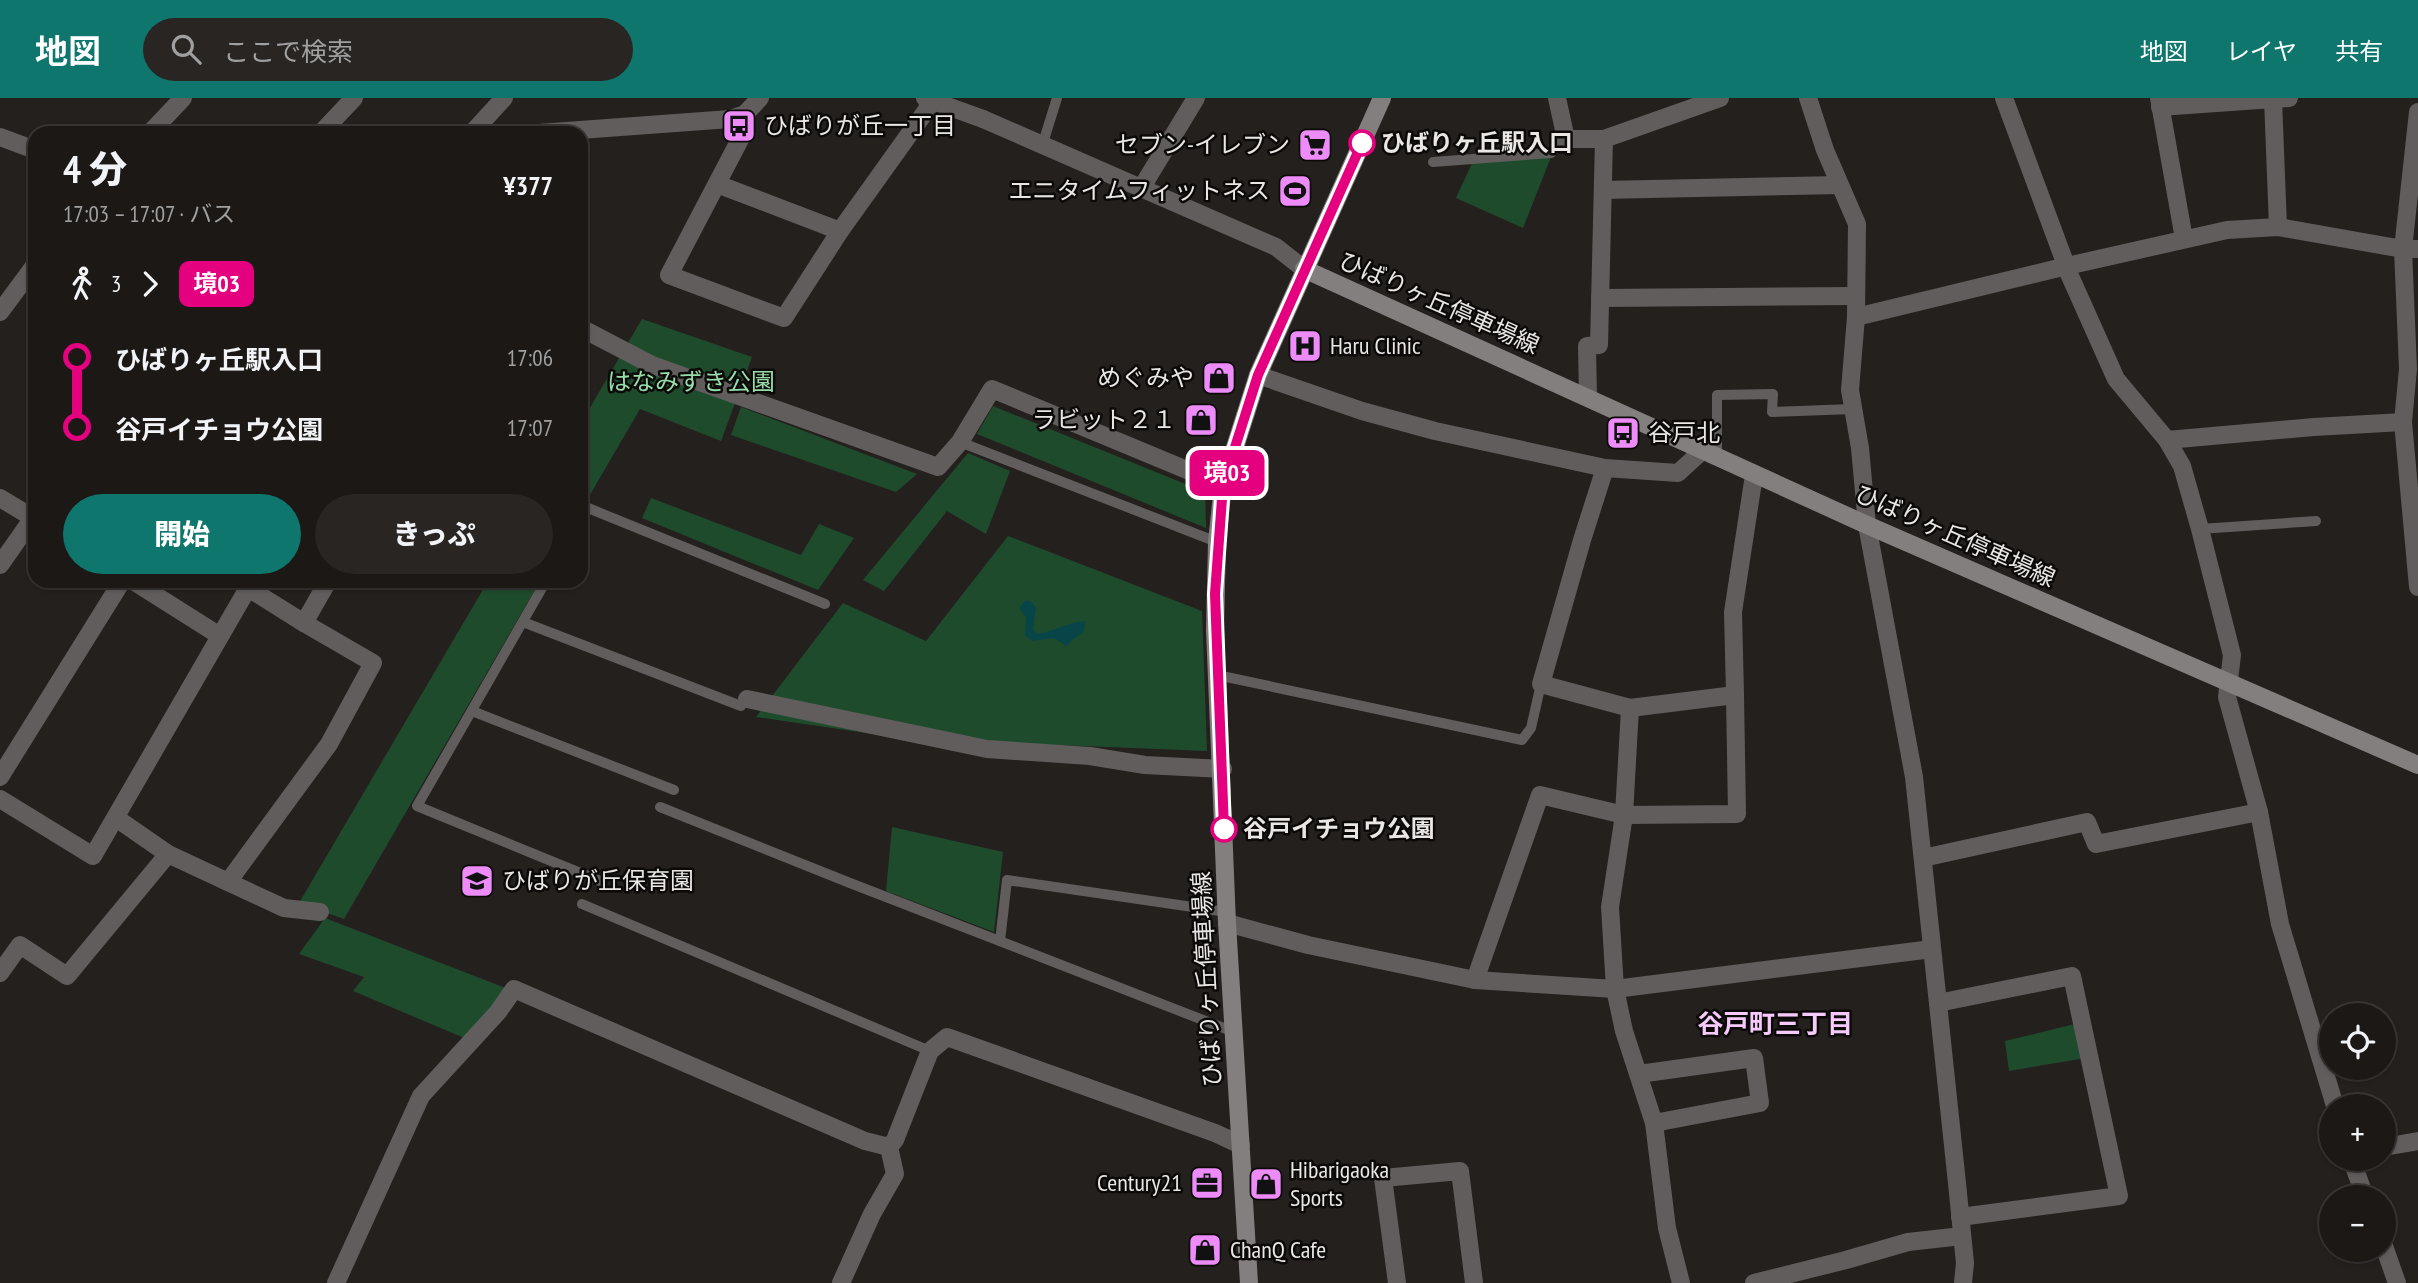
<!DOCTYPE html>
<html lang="ja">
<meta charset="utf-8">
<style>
body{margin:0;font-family:"PT Sans Narrow","Noto Sans JP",sans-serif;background:#282523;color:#f1f3f6;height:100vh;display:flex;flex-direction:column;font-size:26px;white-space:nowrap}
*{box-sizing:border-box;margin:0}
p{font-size:23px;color:#a0a0a1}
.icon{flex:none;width:38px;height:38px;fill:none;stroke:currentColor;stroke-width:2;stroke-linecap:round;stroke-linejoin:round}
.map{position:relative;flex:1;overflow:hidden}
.panel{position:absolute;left:28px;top:28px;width:560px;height:462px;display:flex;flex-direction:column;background:#1b1816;border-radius:21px;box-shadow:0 2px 5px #0004,0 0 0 2px #393735}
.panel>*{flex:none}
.badge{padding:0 14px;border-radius:10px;font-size:24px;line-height:46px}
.buttons{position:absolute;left:2319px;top:905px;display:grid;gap:14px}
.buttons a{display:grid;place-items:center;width:77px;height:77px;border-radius:50%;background:#1b1816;box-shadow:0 2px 5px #0004,0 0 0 2px #393735;font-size:35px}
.map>.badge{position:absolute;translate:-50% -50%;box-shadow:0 0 0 4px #fff}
.legs{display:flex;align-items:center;gap:10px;height:77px;padding:0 35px;font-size:23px}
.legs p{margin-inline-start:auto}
.summary{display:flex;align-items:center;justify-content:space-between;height:119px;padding:0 35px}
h1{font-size:38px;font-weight:800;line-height:52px}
.button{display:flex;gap:14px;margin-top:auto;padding:14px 35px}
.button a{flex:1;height:80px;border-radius:42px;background:#0f766e;color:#fff;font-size:28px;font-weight:800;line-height:80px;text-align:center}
.button a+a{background:#282523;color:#f1f3f6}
ul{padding:0 35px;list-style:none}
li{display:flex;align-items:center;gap:24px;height:70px;font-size:26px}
li i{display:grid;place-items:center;width:10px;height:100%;margin:0 9px;background:currentColor}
li i::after{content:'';width:18px;height:18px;margin:-9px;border:5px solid;border-radius:50%;background:#1b1816}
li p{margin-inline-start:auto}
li:first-child i{background:linear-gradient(#0000 50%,currentColor 0)}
li:last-child i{background:linear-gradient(currentColor 50%,#0000 0)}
header{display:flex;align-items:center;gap:42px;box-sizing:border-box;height:98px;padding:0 35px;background:#0f766e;color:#fff}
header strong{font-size:33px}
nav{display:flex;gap:38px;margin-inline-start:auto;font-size:24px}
.search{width:490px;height:63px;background:#282523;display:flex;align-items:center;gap:18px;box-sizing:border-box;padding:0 24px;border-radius:38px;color:#a0a0a1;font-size:26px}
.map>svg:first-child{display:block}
.green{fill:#1f4b2d}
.water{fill:#084549}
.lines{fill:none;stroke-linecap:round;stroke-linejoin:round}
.service{stroke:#605d5c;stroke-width:10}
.minor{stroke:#605d5c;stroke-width:18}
.tertiary{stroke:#605d5c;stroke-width:18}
.secondary{stroke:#837f7e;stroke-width:18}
.line-1-casing{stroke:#fff;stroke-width:16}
.line-1{stroke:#e4007f;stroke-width:10}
.stop-1-dot{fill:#fff;stroke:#e4007f;stroke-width:3.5}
.labels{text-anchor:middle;stroke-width:5;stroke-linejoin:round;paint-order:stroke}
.poi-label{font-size:24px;fill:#e9e6e4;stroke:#0c0a09;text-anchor:start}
.stop-label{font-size:24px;font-weight:bold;fill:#e9e6e4;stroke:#0c0a09;text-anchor:start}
.street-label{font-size:24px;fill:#e9e6e4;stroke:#0c0a09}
.park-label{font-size:24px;fill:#96dda9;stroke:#0c0a09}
.neighbourhood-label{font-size:26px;font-weight:bold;fill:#f5c9fa;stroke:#0c0a09}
</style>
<header>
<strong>地図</strong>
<div class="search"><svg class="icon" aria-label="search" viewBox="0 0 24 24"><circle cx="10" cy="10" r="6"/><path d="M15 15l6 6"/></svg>ここで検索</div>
<nav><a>地図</a><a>レイヤ</a><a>共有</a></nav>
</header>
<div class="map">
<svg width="2418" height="1185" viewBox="0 0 2418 1185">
<rect width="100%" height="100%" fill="#24201e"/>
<g class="green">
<path d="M1551 59 1523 130 1456 100 1473 63Z"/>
<path d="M642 221 752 259 721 343 640 311 581 412V325Z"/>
<path d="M993 308 1205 394 1206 430 977 336Z"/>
<path d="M741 309 917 376 896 394 731 337Z"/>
<path d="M968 355 1010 373 986 436 947 413 884 493 863 482Z"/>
<path d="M651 400 801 457 819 426 854 440 818 492 642 420Z"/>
<path d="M1008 438 1202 513 1207 653 907 641 756 619 843 505 926 543Z"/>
<path d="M488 483H540L344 821 299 805Z"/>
<path d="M892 729 1003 754 994 834 886 793Z"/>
<path d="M325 820 513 893 469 942 353 893 364 879 299 856Z"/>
<path d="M2079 925 2086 960 2009 973 2005 943Z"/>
</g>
<path class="water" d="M1025 503H1030L1036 509 1033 532 1038 536C1055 533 1068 524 1085 523L1084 533 1066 548 1054 540 1032 543 1025 537 1026 519 1019 510Z"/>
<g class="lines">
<g class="service">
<path d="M1042 48 1057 0"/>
<path d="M1433 64 1551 55 1566 41"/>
<path d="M960 344 1217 444"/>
<path d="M1717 358V297L1773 296 1772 314 1853 311"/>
<path d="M581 422 588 410 825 506"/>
<path d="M2200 431 2316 423"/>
<path d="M427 483 431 485 432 483"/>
<path d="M546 483 417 708 600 783"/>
<path d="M523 524 741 608"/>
<path d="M1217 577 1522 642 1531 630 1541 586"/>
<path d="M472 613 674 692"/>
<path d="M660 709 850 785 1234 934"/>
<path d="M582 806 930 953"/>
<path d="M1000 843 1007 782 1227 814"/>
</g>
<g class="minor">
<path d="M925 0 983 21"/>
<path d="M1557 0 1566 41H1604"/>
<path d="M1808 0 1825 52 1857 126 1856 219 1850 292 1860 350 1867 427 1914 679 1957 1085 1965 1165 1963 1185"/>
<path d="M2004 0 2070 178 2116 281 2167 342 2182 368 2200 431 2232 557 2227 599 2259 714 2280 826 2335 1008"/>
<path d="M2159 0 2184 141"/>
<path d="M2273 1 2278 129"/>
<path d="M2160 9 2289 0"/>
<path d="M2418 14 2403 151 2408 271 2403 324 2418 489"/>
<path d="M745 16 746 30 669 177 784 220 840 133 933 3"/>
<path d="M150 35 183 0"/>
<path d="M321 35 354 0"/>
<path d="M472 35 504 0"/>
<path d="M539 35 730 21 745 16 760 0"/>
<path d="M0 39 35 52"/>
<path d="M717 86 840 133"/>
<path d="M1142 89 1196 0"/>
<path d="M1603 92 1840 87"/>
<path d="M1600 200 1856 198"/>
<path d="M0 214 35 167"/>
<path d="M1856 219 2067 168 2227 132 2278 129 2403 151H2418"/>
<path d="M581 230 652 267 938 369 960 344 992 291 1223 387"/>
<path d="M1258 277 1362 313 1435 333 1605 370 1678 375 1703 352"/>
<path d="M1588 299 1587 248 1599 247 1604 41 1720 0"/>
<path d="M2167 342 2314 329 2403 324"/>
<path d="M0 400 35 421"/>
<path d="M0 467 33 420"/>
<path d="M133 483 220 538"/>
<path d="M1735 597 1733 514 1754 377"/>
<path d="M747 601 987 651 1090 658 1145 667 1223 671"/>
<path d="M1630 610 1624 717 1610 809 1615 891 1624 933 1654 1025 1667 1130 1681 1185"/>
<path d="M0 679 122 483"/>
<path d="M0 701 93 758 248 490 304 525 328 483"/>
<path d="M116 720 168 756 228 784 284 810 320 814"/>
<path d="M1923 760 2087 724 2096 746 2259 714"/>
<path d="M228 784 329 646 373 565 304 525"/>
<path d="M1227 825 1308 847 1475 882 1615 891 1932 851"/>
<path d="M0 875 20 847 67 878 168 756"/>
<path d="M1475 882 1540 697 1624 717 1737 716 1735 597 1630 610 1541 586 1582 442 1605 370"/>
<path d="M1938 905 2072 878 2119 1098 1960 1119"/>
<path d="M1639 976 1754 960 1760 1005 1654 1025"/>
<path d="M889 1049 895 1042 930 953 947 939 1215 1035 1241 1047"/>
<path d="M2384 1049 2418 1043"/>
<path d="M2351 1060 2365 1099"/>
<path d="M2384 1148 2397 1185"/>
<path d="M336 1185 421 998 498 914 514 891 865 1043 889 1049"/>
<path d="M841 1185 872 1116 895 1076 889 1049"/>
<path d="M1397 1185 1383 1080 1460 1073 1474 1185"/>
<path d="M1754 1185 1846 1162 1908 1144 1962 1138"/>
</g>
<path class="tertiary" d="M983 21 1276 149 1304 171"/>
<g class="secondary">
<path d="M1304 171 1867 427 2418 667"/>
<path d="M1249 1185 1227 825 1215 532 1217 444 1223 387 1258 277 1382 0"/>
</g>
</g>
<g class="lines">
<defs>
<path id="line-1" d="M1224 731 1215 496 1223 387 1258 277 1362 45"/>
</defs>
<use href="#line-1" class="line-1-casing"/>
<use href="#line-1" class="line-1"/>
</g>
<defs>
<symbol id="bus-square" viewBox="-11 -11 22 22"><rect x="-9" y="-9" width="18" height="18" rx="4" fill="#ed8cf9" stroke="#0c0a09"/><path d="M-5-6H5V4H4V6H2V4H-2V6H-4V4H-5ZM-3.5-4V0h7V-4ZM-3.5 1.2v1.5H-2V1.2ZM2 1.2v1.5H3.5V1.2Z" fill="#111"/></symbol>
<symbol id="supermarket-square" viewBox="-11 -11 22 22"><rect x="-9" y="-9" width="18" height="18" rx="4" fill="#ed8cf9" stroke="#0c0a09"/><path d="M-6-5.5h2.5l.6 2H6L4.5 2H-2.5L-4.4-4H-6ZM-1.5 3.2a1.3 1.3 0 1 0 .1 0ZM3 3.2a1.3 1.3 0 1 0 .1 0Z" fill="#111"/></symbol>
<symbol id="stadium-square" viewBox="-11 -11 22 22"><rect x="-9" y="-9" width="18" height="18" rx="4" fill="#ed8cf9" stroke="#0c0a09"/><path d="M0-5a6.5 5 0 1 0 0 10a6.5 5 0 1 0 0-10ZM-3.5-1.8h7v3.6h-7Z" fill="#111"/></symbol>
<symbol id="hospital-square" viewBox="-11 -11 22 22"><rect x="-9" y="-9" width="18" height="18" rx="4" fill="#ed8cf9" stroke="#0c0a09"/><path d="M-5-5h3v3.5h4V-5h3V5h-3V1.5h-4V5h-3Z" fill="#111"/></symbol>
<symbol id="shop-square" viewBox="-11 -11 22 22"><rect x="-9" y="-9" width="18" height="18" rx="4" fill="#ed8cf9" stroke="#0c0a09"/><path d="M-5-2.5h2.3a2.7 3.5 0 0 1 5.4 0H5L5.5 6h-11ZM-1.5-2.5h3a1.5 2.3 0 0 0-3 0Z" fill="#111"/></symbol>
<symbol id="school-square" viewBox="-11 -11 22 22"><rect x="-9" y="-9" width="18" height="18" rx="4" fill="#ed8cf9" stroke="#0c0a09"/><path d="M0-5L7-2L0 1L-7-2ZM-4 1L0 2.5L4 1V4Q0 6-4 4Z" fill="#111"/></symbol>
<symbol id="office-square" viewBox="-11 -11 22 22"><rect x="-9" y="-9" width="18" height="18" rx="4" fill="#ed8cf9" stroke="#0c0a09"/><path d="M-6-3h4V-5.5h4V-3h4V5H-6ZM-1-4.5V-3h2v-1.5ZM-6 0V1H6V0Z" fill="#111"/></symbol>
</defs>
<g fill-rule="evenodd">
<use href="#bus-square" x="720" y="9" width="38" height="38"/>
<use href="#supermarket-square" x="1296" y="28" width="38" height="38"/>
<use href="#stadium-square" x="1276" y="74" width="38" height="38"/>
<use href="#hospital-square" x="1286" y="229" width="38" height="38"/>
<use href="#shop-square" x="1200" y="261" width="38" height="38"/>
<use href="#shop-square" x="1182" y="303" width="38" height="38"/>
<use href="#bus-square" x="1604" y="316" width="38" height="38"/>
<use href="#school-square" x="458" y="764" width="38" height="38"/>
<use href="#office-square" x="1188" y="1066" width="38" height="38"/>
<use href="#shop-square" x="1247" y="1067" width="38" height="38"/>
<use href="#shop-square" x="1186" y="1133" width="38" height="38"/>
</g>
<g class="stop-1-dot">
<circle cx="1362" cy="45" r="12"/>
<circle cx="1224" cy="731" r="12"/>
</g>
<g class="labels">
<g class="poi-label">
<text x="764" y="36">ひばりが丘一丁目</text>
<text x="1290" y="55" text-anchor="end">セブン-イレブン</text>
<text x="1270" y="101" text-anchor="end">エニタイムフィットネス</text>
<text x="1330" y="256">Haru Clinic</text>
<text x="1194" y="288" text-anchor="end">めぐみや</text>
<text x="1176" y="330" text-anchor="end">ラビット２１</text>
<text x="1648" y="343">谷戸北</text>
<text x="502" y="791">ひばりが丘保育園</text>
<text x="1290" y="1080">Hibarigaoka<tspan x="1290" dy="28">Sports</tspan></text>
<text x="1182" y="1093" text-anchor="end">Century21</text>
<text x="1230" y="1160">ChanQ Cafe</text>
</g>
<g class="stop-label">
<text x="1381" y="53">ひばりヶ丘駅入口</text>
<text x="1243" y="739">谷戸イチョウ公園</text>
</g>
<g class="street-label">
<text transform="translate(1439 205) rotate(24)" y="8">ひばりヶ丘停車場線</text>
<text transform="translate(1955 438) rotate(24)" y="8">ひばりヶ丘停車場線</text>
<text transform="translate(1207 881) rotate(-93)" y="8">ひばりヶ丘停車場線</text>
</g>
<g class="park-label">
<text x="691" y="292">はなみずき公園</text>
</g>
<g class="neighbourhood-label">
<text x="1775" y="935">谷戸町三丁目</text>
</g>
</g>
</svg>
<div class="buttons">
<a><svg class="icon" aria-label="locate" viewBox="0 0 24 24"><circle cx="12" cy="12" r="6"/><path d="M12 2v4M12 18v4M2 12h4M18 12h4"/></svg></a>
<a>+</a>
<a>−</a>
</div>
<b class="badge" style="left:1227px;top:375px;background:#e4007f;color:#fff">境03</b>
<section class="panel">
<div class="summary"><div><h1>4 分</h1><p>17:03 – 17:07 · バス</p></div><b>¥377</b></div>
<div class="legs"><svg class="icon" aria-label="walk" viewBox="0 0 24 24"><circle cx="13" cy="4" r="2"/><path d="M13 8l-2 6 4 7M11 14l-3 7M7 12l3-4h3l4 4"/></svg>3<svg class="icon" aria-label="forward" viewBox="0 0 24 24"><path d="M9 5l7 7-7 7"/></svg><b class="badge" style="background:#e4007f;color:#fff">境03</b></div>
<ul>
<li><i style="color:#e4007f"></i><b>ひばりヶ丘駅入口</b><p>17:06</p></li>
<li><i style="color:#e4007f"></i><b>谷戸イチョウ公園</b><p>17:07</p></li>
</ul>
<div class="button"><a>開始</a><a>きっぷ</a></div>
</section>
</div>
